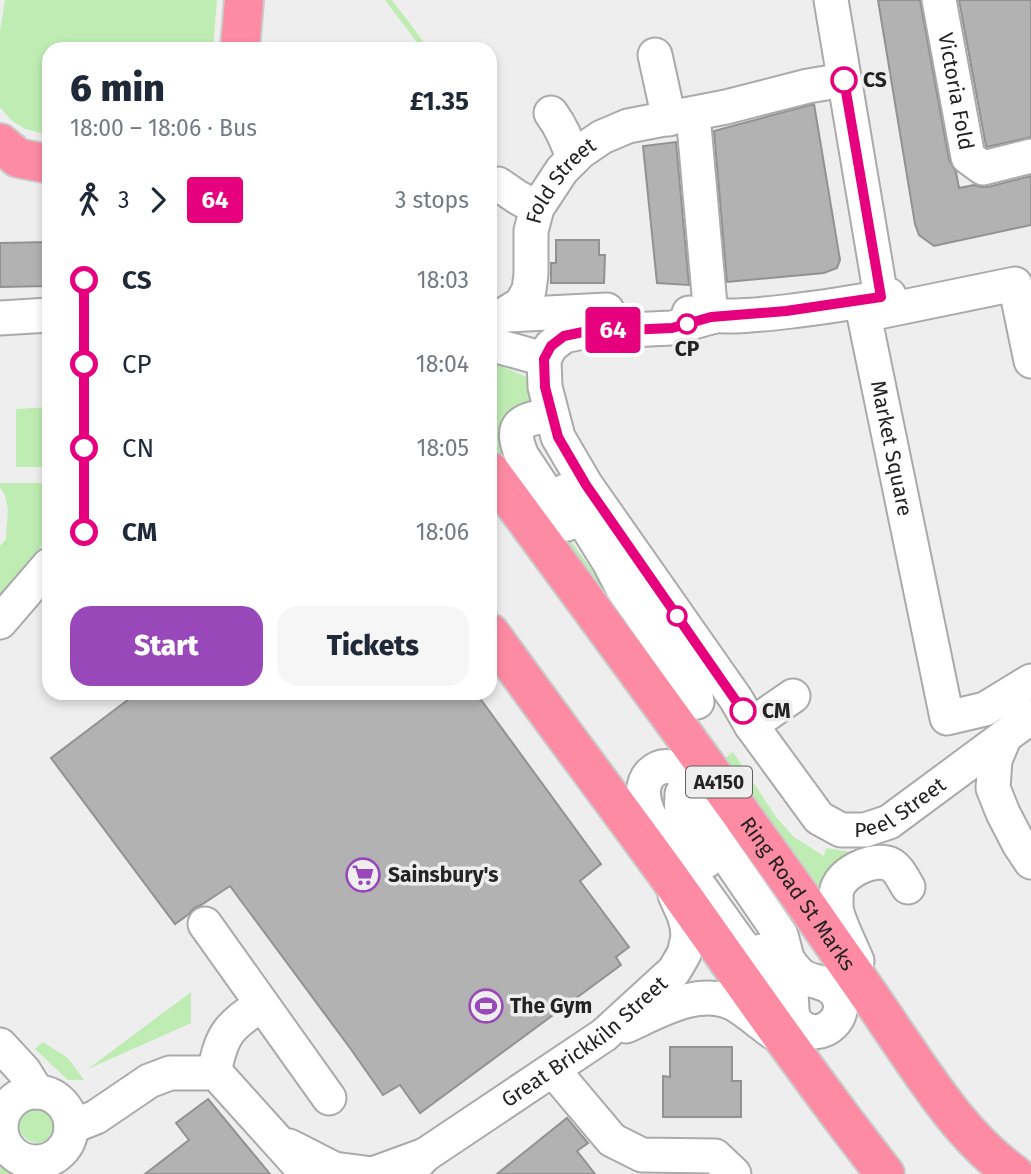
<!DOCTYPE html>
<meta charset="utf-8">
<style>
body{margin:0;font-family:"Fira Sans",sans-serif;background:#f6f6f7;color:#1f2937;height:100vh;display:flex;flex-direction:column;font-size:26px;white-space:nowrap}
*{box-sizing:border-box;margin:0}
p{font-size:23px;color:#747a83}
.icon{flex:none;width:38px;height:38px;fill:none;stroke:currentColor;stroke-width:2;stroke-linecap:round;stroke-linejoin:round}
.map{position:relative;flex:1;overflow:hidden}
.sheet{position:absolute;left:42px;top:42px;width:455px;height:658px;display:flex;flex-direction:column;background:#fff;border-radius:21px;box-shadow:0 4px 10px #0003}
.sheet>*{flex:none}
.badge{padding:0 14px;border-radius:5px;font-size:24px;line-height:46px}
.map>.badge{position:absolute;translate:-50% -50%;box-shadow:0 0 0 4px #fff}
.legs{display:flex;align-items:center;gap:10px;height:77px;padding:0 28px;font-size:23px}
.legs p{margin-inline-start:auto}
.overview{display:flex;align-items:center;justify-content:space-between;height:119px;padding:0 28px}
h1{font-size:38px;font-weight:800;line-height:52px}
.cta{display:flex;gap:14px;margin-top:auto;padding:14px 28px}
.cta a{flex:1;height:80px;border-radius:21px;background:#9848b8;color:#fff;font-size:28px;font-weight:800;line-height:80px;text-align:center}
.cta a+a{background:#f6f6f7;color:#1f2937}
ul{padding:0 28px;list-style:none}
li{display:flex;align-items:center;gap:24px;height:84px;font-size:26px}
li i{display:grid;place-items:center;width:10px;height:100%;margin:0 9px;background:currentColor}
li i::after{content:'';width:18px;height:18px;margin:-9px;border:5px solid;border-radius:50%;background:#fff}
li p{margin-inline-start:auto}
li:first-child i{background:linear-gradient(#0000 50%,currentColor 0)}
li:last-child i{background:linear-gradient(currentColor 50%,#0000 0)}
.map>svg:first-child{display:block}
.green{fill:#beecb2}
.building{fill:#b2b2b3;stroke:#929293;stroke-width:2}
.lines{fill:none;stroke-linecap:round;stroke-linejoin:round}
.minor-casing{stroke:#aaaaab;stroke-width:37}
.highway-casing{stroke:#cacaca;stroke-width:42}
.minor{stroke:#fff;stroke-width:33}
.highway{stroke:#fd8ba3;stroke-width:38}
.line-1-casing{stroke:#fff;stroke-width:16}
.line-1{stroke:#e6007e;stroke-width:10}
.stop-1-dot{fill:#fff;stroke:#e6007e;stroke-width:3.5}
.labels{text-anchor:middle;stroke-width:7;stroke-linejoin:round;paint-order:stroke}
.shield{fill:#eeeeef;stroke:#606060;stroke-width:2}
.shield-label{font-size:19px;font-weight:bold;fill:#232323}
.stop-label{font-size:21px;font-weight:bold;fill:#232323;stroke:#eeeeef;text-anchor:start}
.street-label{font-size:21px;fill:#232323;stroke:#eeeeef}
.poi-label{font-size:21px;font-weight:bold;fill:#232323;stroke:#eeeeef;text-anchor:start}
</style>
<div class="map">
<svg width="1031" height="1174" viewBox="0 0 1031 1174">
<rect width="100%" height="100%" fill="#eeeeef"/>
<g class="green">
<path d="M5 0H217L213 49H49V135L25 129 11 120 0 107V31Z"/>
<path d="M385 0H392L429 49H422Z"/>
<path d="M490 361 531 379 536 408 517 416 543 503 688 701 678 707 490 447Z"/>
<path d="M49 407V467H16V409Z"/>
<path d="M0 483H49V537L0 596V546L6 539 8 508 4 493 0 488Z"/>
<path d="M733 752 776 817 794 837 824 856 826 848 851 852V863L826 911 719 762Z"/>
<path d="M191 992V1023L88 1069Z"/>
<path d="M43 1042 68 1058 84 1080H68L35 1049Z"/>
<circle cx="38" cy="1124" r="19"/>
<path d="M0 1149C19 1171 33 1171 61 1166L56 1174H0Z"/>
</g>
<g class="building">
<path d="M878 0H920L949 160 956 172 959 188 974 185 980 187H988L1031 176V225L934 246 919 235 915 224Z"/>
<path d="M959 0H1031V137L987 147 986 146Z"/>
<path d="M814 104 840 260 837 268 824 273 727 282 714 131Z"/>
<path d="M676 142 689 285 657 283 643 146Z"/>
<path d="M556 240H599V255H605L604 283H551V263H556Z"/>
<path d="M49 242V286L0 287V243Z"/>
<path d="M137 693H476L601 864 580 881 629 947 616 957 621 965 420 1113 400 1085 383 1095 350 1048 230 886 201 905 194 908 189 914 175 924 51 758Z"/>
<path d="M670 1047H732V1081H741V1117H663V1076L670 1077Z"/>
<path d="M208 1099 270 1174H145L189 1140 176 1123Z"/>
<path d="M567 1118 588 1143 577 1151 595 1174H497Z"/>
</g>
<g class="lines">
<defs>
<g id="minor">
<path d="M831 0 881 297"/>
<path id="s1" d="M939 0 968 157 983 168 1031 156"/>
<path d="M655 55 669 119"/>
<path d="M551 113C562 128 568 142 573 159"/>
<path d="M693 114 711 317"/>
<path d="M498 184 517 197 537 208"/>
<path d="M689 313C723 319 758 315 792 311 824 307 857 303 889 295"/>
<path id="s2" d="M503 315 521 304 529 290 531 274V231L537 208 562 170 580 152 602 137 628 126 726 107 808 86 844 80"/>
<path d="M490 316 607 310"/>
<path id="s3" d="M711 317 672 328 583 332 564 336 551 346 544 359 545 387 558 437 586 485 736 699 751 725 819 818 841 830H865L889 822 1031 717"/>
<path d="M0 318 49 315"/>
<path d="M490 344 544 359"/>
<path id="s4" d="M1031 361 1015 284 864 315 947 718 985 709 1031 681"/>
<path d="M551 415C521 420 508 423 522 456L567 524"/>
<path d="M565 491 609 562 623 589 695 691 697 702"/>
<path d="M0 622 49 565"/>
<path d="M751 725 793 696"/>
<path d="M1005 736 995 760 993 788 1003 813 1019 844 1031 862"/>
<path d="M682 794C679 826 688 837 706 861"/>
<path d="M205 924 329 1098"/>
<path d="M762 951C771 964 785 976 790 991 794 1004 788 1016 800 1026 822 1044 852 1015 836 993 828 981 813 983 802 976 791 968 784 953 775 942"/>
<path d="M857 961C852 948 836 918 836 905 836 901 836 893 837 889 843 872 870 859 887 863 897 865 903 879 908 887"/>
<path d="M774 967 748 952 740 943C719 914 698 884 677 855 667 841 653 826 647 810 643 799 641 784 650 774 675 749 704 793 710 815 712 822 711 829 713 836L781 935 787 958"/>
<path d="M626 1026C657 1012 700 986 734 1004 748 1012 761 1024 774 1033"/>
<path d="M0 1045 24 1071 37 1092"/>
<path d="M553 1070 612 1140 642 1155 715 1156 734 1174"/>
<path d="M214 1073C222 1033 228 1027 262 1004"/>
<circle cx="36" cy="1127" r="35"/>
<path d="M71 1127 96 1117 149 1081 170 1073H216L307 1174"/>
<path d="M289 1146 334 1169 373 1174 425 1155"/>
<path id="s5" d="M407 1174 425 1155 604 1035 674 971 684 954 688 937 687 926 684 915 675 895"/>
</g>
<g id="highway">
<path d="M240 49 244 0"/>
<path d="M0 143 18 158 49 164"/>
<path id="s6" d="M490 471C599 619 708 766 814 916 840 954 867 991 892 1029 928 1081 962 1137 1014 1174"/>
<path d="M490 633C548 714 608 793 666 873 738 974 808 1076 885 1174"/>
</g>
</defs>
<use href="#minor" class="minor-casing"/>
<use href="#highway" class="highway-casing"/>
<use href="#minor" class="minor"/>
<use href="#highway" class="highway"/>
</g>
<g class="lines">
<defs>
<path id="line-1" d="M743 711 586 485 558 437 545 387 544 359 551 346 564 336 583 332 672 328 711 317 786 311 881 297 844 80"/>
</defs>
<use href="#line-1" class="line-1-casing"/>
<use href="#line-1" class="line-1"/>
</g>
<defs>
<symbol id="supermarket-ring" viewBox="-11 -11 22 22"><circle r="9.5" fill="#eeeeef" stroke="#9848b8" stroke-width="1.5"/><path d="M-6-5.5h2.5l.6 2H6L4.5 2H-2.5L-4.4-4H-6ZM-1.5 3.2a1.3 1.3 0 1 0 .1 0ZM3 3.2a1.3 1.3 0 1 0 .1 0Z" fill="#9848b8"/></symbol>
<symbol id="stadium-ring" viewBox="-11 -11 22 22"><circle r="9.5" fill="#eeeeef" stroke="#9848b8" stroke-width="1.5"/><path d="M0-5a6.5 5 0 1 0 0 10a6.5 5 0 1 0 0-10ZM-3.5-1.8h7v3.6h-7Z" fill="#9848b8"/></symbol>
</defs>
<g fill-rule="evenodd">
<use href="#supermarket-ring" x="344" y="856" width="38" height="38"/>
<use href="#stadium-ring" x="467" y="987" width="38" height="38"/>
</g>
<g class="stop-1-dot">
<circle cx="844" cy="80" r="12"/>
<circle cx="687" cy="324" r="9"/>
<circle cx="677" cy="616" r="9"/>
<circle cx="743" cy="711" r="12"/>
</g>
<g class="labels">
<rect class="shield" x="686" y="766.5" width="66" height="31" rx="5"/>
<g class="shield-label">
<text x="719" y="789">A4150</text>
</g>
<g class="stop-label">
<text x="863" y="87">CS</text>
<text x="687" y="356" text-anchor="middle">CP</text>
<text x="762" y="718">CM</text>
</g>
<g class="street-label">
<text dy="7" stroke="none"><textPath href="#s1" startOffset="93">Victoria Fold</textPath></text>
<text dy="7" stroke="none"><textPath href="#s2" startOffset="156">Fold Street</textPath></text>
<text dy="7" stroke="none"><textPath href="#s4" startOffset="369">Market Square</textPath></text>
<text dy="7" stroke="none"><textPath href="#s3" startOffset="812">Peel Street</textPath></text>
<text dy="7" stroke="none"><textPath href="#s6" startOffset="523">Ring Road St Marks</textPath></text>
<text dy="7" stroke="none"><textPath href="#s5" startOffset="222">Great Brickkiln Street</textPath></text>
</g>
<g class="poi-label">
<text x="388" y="882">Sainsbury's</text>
<text x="510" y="1013">The Gym</text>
</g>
</g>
</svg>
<b class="badge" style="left:613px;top:330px;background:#e6007e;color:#fff">64</b>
<section class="sheet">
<div class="overview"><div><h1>6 min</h1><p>18:00 – 18:06 · Bus</p></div><b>£1.35</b></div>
<div class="legs"><svg class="icon" aria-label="walk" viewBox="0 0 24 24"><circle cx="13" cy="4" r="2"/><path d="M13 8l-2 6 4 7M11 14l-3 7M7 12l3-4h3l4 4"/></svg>3<svg class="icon" aria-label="forward" viewBox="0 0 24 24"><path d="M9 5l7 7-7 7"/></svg><b class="badge" style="background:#e6007e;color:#fff">64</b><p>3 stops</p></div>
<ul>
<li><i style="color:#e6007e"></i><b>CS</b><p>18:03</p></li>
<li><i style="color:#e6007e"></i><span>CP</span><p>18:04</p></li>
<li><i style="color:#e6007e"></i><span>CN</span><p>18:05</p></li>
<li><i style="color:#e6007e"></i><b>CM</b><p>18:06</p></li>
</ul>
<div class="cta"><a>Start</a><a>Tickets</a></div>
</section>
</div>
